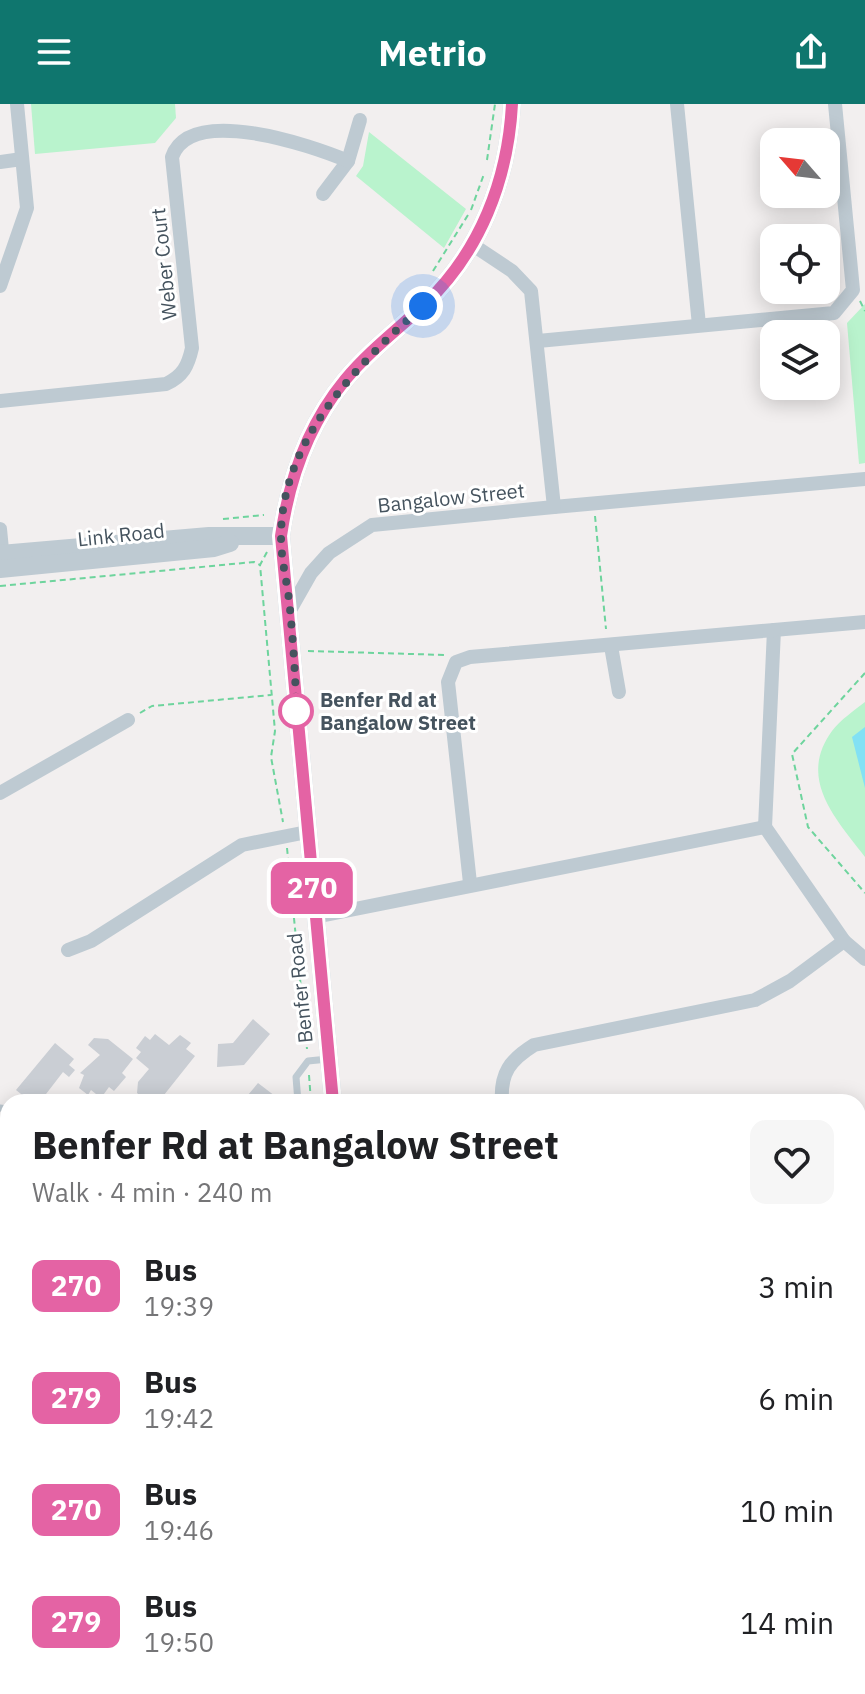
<!DOCTYPE html>
<meta charset="utf-8">
<style>
body{margin:0;font-family:"IBM Plex Sans",sans-serif;background:#f6f6f6;color:#202124;height:100vh;display:flex;flex-direction:column;font-size:30px;white-space:nowrap}
*{box-sizing:border-box;margin:0}
p{font-size:26px;color:#757577}
.icon{flex:none;width:44px;height:44px;fill:none;stroke:currentColor;stroke-width:2;stroke-linecap:round;stroke-linejoin:round}
.map{position:relative;flex:1;overflow:hidden}
.panel{position:absolute;left:0px;top:990px;width:866px;height:600px;display:flex;flex-direction:column;background:#fff;border-radius:24px 24px 0 0;box-shadow:0 4px 20px #0003}
.panel>*{flex:none}
.badge{padding:0 16px;border-radius:12px;font-size:28px;line-height:52px}
.needle{width:52px;rotate:298deg}
.controls{position:absolute;left:760px;top:24px;display:grid;gap:16px}
.controls a{display:grid;place-items:center;width:80px;height:80px;border-radius:16px;background:#fff;box-shadow:0 4px 20px #0003;font-size:40px}
.you{position:absolute;width:40px;height:40px;margin:-20px;border:6px solid #fff;border-radius:50%;background:#1a73e8;box-shadow:0 0 0 12px #1a73e833}
.map>.badge{position:absolute;translate:-50% -50%;box-shadow:0 0 0 4px #fff}
.round{display:grid;place-items:center;flex:none;width:84px;height:84px;border-radius:16px;background:#f6f6f6}
.headline{display:flex;align-items:center;justify-content:space-between;height:136px;padding:0 32px}
h1{font-size:38px;font-weight:800;line-height:60px}
ul{padding:0;list-style:none}
li{display:flex;align-items:center;gap:24px;height:112px;padding:0 32px}
li div{flex:1}
li b{display:block;font-size:30px}
li em{font-style:normal}
li .badge{min-width:88px;font-weight:700;text-align:center}
header{display:flex;justify-content:space-between;align-items:center;height:104px;padding:0 32px;background:#0f766e;color:#fff;font-size:36px;font-weight:800}
.map>svg:first-child{display:block}
.green{fill:#b9f3cd}
.water{fill:#82e1f4}
.building{fill:#caced4}
.lines{fill:none;stroke-linecap:round;stroke-linejoin:round}
.path{stroke:#6ed49d;stroke-width:2;stroke-dasharray:6 4;stroke-linecap:butt}
.service{stroke:#becad2;stroke-width:7}
.minor{stroke:#becad2;stroke-width:14}
.tertiary{stroke:#becad2;stroke-width:18}
.line-casing{stroke:#fff;stroke-width:18}
.line{stroke:#e463a4;stroke-width:12}
.walk{stroke:#45535e;stroke-width:8;stroke-dasharray:0 14.4}
.stop-dot{fill:#fff;stroke:#e463a4;stroke-width:4}
.labels{text-anchor:middle;stroke-width:6;stroke-linejoin:round;paint-order:stroke}
.street-label{font-size:20px;fill:#45535e;stroke:#fff}
.stop-label{font-size:20px;font-weight:bold;fill:#45535e;stroke:#fff;text-anchor:start}
</style>
<header><svg class="icon" aria-label="menu" viewBox="0 0 24 24"><path d="M4 6h16M4 12h16M4 18h16"/></svg>Metrio<svg class="icon" aria-label="share" viewBox="0 0 24 24"><path d="M12 15V3M7 8l5-5 5 5M5 13v7h14v-7"/></svg></header>
<div class="map">
<svg width="865" height="1590" viewBox="0 0 865 1590">
<rect width="100%" height="100%" fill="#f2efef"/>
<g class="green">
<path d="M31 0H175L176 14 155 39 35 50Z"/>
<path d="M369 28 466 105 444 144 356 72 363 62Z"/>
<path d="M865 200V359L859 360 847 219Z"/>
<path d="M865 598V753C836 715 797 675 832 627 840 616 855 606 865 598Z"/>
<path d="M858 1380H865V1519Z"/>
</g>
<path class="water" d="M865 623V684L852 633Z"/>
<g class="building">
<path d="M253 915 270 930 244 961 217 963 218 940 233 939Z"/>
<path d="M155 930 169 941 180 931 191 939 186 945 195 952 160 996 155 992 147 997 137 989 138 978 149 965 136 954 141 948 136 944 145 932 150 936Z"/>
<path d="M94 934 108 935 133 955 122 969 126 973 114 987 109 983 101 994 91 986 88 991 79 984 84 971 80 969 100 951 88 941Z"/>
<path d="M55 939 74 955 69 961 75 966 69 973 63 968 46 990 52 994 49 998H31L16 986Z"/>
<path d="M258 979 275 992 287 991 288 998H242Z"/>
</g>
<g class="lines">
<g class="path">
<path d="M487 56 495 0"/>
<path d="M471 106 484 70"/>
<path d="M433 167 468 111"/>
<path d="M860 197 865 207"/>
<path d="M595 412 606 525"/>
<path d="M223 415 264 411"/>
<path d="M267 448 260 461 275 627 271 653 283 718"/>
<path d="M0 482 254 458 260 461"/>
<path d="M308 547 446 551"/>
<path d="M865 569 792 650 808 723 865 789"/>
<path d="M140 609 152 602 271 591"/>
<path d="M287 744 307 945"/>
<path d="M309 971 311 998"/>
<path d="M370 1582 371 1590"/>
</g>
<g class="service">
<path d="M298 998 296 973 308 957 328 955"/>
<path d="M0 1004 8 1005"/>
<path d="M0 1056 5 1026"/>
<path d="M0 1103 8 1173"/>
</g>
<g class="minor">
<path d="M677 0 699 221"/>
<path d="M0 58 22 55"/>
<path d="M323 90 348 57 360 16"/>
<path d="M0 182 27 104 17 0"/>
<path d="M538 237 834 209 853 186 835 0"/>
<path d="M0 297 166 280C183 272 188 262 192 244L172 53C190 0 310 41 348 57"/>
<path d="M554 403 865 375"/>
<path d="M0 425 3 456"/>
<path d="M290 506 311 469 329 449 372 421 554 403 531 187 512 167 473 141"/>
<path d="M865 518 774 526 765 723 844 837 865 855"/>
<path d="M611 542 619 588"/>
<path d="M0 689 128 616"/>
<path d="M470 779 448 578 456 558 470 553 774 526"/>
<path d="M315 813 765 723"/>
<path d="M68 846 91 837 242 741 307 728"/>
<path d="M502 998C500 969 510 956 534 941L755 896 790 877 844 837"/>
<path d="M858 1025 865 1024"/>
<path d="M858 1171 865 1170"/>
<path d="M0 1477 8 1476"/>
<path d="M41 1582 42 1590"/>
<path d="M205 1582V1590"/>
<path d="M589 1582 590 1590"/>
<path d="M857 1590 865 1589"/>
</g>
<g class="tertiary">
<path d="M0 450 209 432H281"/>
<path d="M0 465 214 444 230 439"/>
<path d="M333 998 281 432C289 376 308 321 345 276 368 248 397 226 424 201 480 148 508 76 512 0"/>
<path d="M390 1582 391 1590"/>
</g>
</g>
<g class="lines">
<defs>
<path id="line" d="M333 998 281 432C289 376 308 321 345 276 368 248 397 226 424 201 480 148 508 76 512 0"/>
</defs>
<use href="#line" class="line-casing"/>
<use href="#line" class="line"/>
<path class="walk" d="M296 607C296 576 293 538 290 505 288 481 281 457 281 433 281 336 357 261 423 202"/>
</g>
<circle class="stop-dot" cx="296" cy="607" r="16"/>
<g class="labels">
<g class="street-label">
<text transform="translate(164 160) rotate(-96)" y="7">Weber Court</text>
<text transform="translate(451 394) rotate(-6)" y="7">Bangalow Street</text>
<text transform="translate(121 431) rotate(-6)" y="7">Link Road</text>
<text transform="translate(300 884) rotate(-96)" y="7">Benfer Road</text>
</g>
<g class="stop-label">
<text x="320" y="603">Benfer Rd at<tspan x="320" dy="23">Bangalow Street</tspan></text>
</g>
</g>
</svg>
<div class="controls">
<a><svg class="needle" viewBox="-14 -14 28 28"><path d="M0-13l5 13h-10z" fill="#e53935"/><path d="M0 13l5-13h-10z" fill="#757577"/></svg></a>
<a><svg class="icon" aria-label="locate" viewBox="0 0 24 24"><circle cx="12" cy="12" r="6"/><path d="M12 2v4M12 18v4M2 12h4M18 12h4"/></svg></a>
<a><svg class="icon" aria-label="layers" viewBox="0 0 24 24"><path d="M12 4l9 5-9 5-9-5zM3 14l9 5 9-5"/></svg></a>
</div>
<div class="you" style="left:423px;top:202px"></div>
<b class="badge" style="left:312px;top:784px;background:#e463a4;color:#fff">270</b>
<section class="panel">
<div class="headline"><div><h1>Benfer Rd at Bangalow Street</h1><p>Walk · 4 min · 240 m</p></div><a class="round"><svg class="icon" aria-label="heart" viewBox="0 0 24 24"><path d="M12 20l-8-8c-3-5 5-10 8-4 3-6 11-1 8 4z"/></svg></a></div>
<ul>
<li><span class="badge" style="background:#e463a4;color:#fff">270</span><div><b>Bus</b><p>19:39</p></div><em>3 min</em></li>
<li><span class="badge" style="background:#e463a4;color:#fff">279</span><div><b>Bus</b><p>19:42</p></div><em>6 min</em></li>
<li><span class="badge" style="background:#e463a4;color:#fff">270</span><div><b>Bus</b><p>19:46</p></div><em>10 min</em></li>
<li><span class="badge" style="background:#e463a4;color:#fff">279</span><div><b>Bus</b><p>19:50</p></div><em>14 min</em></li>
</ul>
</section>
</div>
